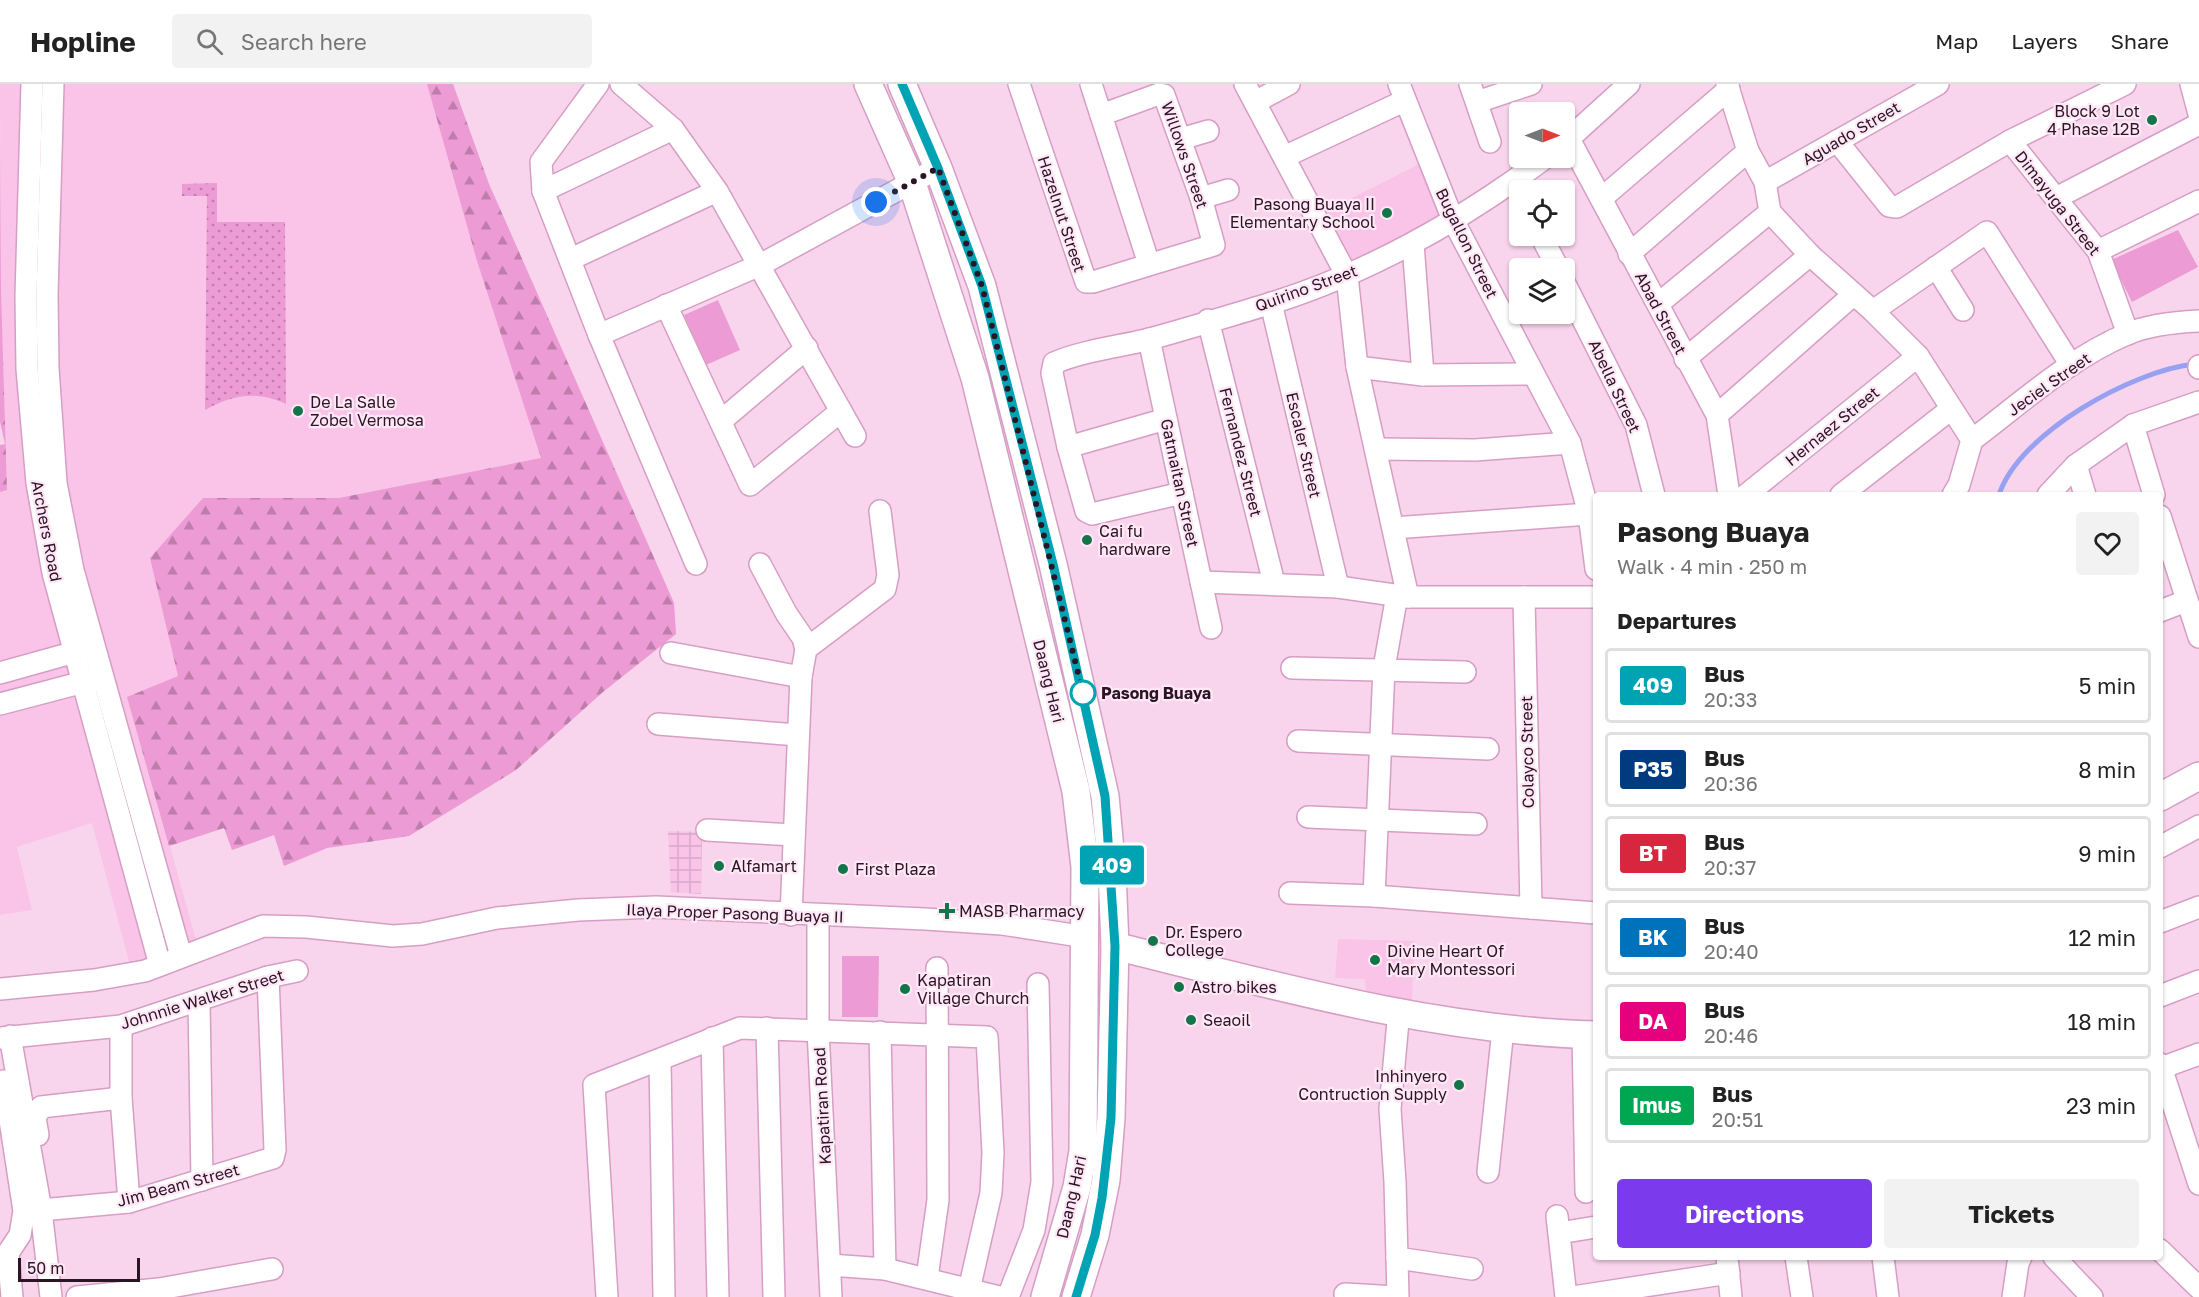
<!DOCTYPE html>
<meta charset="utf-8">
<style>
body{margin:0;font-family:"Golos Text",sans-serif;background:#f2f2f2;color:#222;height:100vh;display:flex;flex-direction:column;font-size:22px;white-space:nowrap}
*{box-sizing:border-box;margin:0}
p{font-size:20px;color:#767676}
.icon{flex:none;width:33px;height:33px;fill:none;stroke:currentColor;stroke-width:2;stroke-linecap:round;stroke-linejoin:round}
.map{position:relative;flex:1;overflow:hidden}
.details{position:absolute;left:1593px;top:408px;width:570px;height:768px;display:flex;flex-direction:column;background:#fff;border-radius:6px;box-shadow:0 2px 4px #0004}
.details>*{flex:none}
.badge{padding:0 12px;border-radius:4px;font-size:21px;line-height:39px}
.needle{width:39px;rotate:90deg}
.controls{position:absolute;left:1509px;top:18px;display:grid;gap:12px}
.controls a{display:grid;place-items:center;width:66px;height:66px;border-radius:6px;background:#fff;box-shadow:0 2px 4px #0004;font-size:30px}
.scale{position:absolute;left:18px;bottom:15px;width:122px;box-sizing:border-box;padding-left:6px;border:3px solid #2a1524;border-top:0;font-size:16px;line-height:21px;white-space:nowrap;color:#2a1524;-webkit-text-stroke:4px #ffe7f6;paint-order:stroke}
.you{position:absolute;width:30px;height:30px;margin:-15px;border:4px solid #fff;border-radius:50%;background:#1a73e8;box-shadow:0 0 0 9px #1a73e833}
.map>.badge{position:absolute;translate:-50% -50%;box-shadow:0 0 0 3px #fff}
h2{padding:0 24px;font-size:22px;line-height:54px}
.round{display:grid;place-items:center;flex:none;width:63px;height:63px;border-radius:6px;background:#f2f2f2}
.summary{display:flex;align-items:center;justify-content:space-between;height:102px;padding:0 24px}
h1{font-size:28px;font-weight:700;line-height:45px}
.cta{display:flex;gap:12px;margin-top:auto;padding:12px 24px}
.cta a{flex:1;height:69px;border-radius:6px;background:#7c3aed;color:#fff;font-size:24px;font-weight:700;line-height:69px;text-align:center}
.cta a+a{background:#f2f2f2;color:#222}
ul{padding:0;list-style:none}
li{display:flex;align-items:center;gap:18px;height:75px;margin:0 12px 9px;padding:0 12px;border:3px solid #e0e0e0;border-radius:6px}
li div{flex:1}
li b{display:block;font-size:22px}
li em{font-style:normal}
li .badge{min-width:66px;font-weight:700;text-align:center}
header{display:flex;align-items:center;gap:36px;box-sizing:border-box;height:84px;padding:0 30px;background:#fff;border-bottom:2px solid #e0e0e0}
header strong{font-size:28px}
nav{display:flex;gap:33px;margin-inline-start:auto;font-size:21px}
.search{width:420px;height:54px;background:#f2f2f2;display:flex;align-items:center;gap:15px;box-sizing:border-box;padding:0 21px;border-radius:6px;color:#767676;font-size:22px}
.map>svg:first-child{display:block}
.built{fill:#f9c4e8}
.industrial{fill:url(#industrial-grid)}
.grass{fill:url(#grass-dots)}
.forest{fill:url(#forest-firs)}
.pitch{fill:#ec9bd4}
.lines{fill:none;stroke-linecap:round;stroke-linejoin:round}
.stream{stroke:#98a1f1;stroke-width:5}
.minor-casing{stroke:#d69ec4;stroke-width:24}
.major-casing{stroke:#d69ec4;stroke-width:30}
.minor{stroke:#fff;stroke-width:21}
.major{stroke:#fff;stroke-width:27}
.line-casing{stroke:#fff;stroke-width:14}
.line{stroke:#00a3b4;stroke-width:9}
.walk{stroke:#2a1524;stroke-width:6;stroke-dasharray:0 10.8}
.poi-dot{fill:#14744a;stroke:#ffe7f6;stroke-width:2}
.stop-dot{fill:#fff;stroke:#00a3b4;stroke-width:3}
.labels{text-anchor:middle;stroke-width:4.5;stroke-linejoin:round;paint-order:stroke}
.poi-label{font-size:16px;fill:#2a1524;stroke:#ffe7f6;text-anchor:start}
.street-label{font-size:16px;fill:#2a1524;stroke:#ffe7f6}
.stop-label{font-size:16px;font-weight:bold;fill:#2a1524;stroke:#ffe7f6;text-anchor:start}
</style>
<header>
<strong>Hopline</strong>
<div class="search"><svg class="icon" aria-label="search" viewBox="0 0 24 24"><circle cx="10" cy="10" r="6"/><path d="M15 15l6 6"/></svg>Search here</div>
<nav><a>Map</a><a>Layers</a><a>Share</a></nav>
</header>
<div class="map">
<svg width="2199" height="1213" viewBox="0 0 2199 1213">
<defs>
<pattern id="industrial-grid" width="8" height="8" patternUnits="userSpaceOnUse" patternTransform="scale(1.5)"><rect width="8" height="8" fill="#f9c4e8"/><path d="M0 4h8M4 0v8" fill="none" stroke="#d6a8c7"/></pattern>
<pattern id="grass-dots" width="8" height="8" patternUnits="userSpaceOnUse" patternTransform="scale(1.5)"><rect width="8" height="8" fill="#ec9bd4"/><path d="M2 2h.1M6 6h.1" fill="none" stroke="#bf7dac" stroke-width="1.8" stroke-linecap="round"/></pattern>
<pattern id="forest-firs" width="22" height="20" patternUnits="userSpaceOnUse" patternTransform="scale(1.5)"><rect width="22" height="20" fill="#ec9bd4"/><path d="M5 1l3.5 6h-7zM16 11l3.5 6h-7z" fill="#bf7dac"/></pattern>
</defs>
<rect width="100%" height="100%" fill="#f9d5ed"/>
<g class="built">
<path d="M0 0H453L489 100 674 519 676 550 603 608 516 686 409 752 327 764 284 782 274 751 232 766 224 744 170 762 196 856 130 881 92 739 17 763 32 826 0 831V408L7 406 1 205Z"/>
<path d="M1425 77 1448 131 1351 177 1326 127Z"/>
<path d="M1338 855 1414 857 1412 919 1366 912 1365 895 1335 894Z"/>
</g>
<path class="industrial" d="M668 747 702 748 701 810 671 808Z"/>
<path class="grass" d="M217 99V138H285L286 320C256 306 232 311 205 326L207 112H182V100Z"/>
<g class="forest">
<path d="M427 0H453L489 100 674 519 676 550 603 608 516 686 409 752 327 764 284 782 274 751 232 766 224 744 169 762 127 613 178 592 150 474 203 414H339L541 374 477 177Z"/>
<path d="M0 53 1 205 7 406 0 408V361L5 360 0 338Z"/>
</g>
<g class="pitch">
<path d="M2178 146 2198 183 2132 218 2111 176Z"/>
<path d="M718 216 740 266 706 281 684 231Z"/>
<path d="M842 872H879L878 933H842Z"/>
</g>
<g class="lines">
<path class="stream" d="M1999 411C2019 349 2132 287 2194 280"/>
<defs>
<g id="minor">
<path d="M32 0 26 212 27 285 37 399 53 489 160 881"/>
<path d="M53 0 47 211 48 284 56 399 73 486 181 872"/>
<path d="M598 0 541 78 543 107 599 251 696 480"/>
<path d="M621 0 673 45 717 107 855 352"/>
<path d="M1019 0 1086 198H1093L1214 161 1201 114 1164 11 1159 10 1101 31"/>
<path d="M1091 0 1149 180"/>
<path d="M1245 0 1347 192 1357 283 1408 513"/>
<path d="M1399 0 1453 136 1570 359 1589 430 1596 485"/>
<path d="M1470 0 1490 58"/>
<path d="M1727 0 1748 67 1765 98 1770 128 1810 171 1873 227 1918 272 1972 356"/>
<path d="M2191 0 2199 30"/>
<path d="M1255 18 1289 0"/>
<path d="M1477 18 1531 0"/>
<path d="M1181 55 1208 47"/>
<path d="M1569 55 1717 331 1729 411"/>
<path d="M1837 57 1889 122 1897 123 2010 57 2125 0"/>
<path d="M2010 57 2098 167 2128 250"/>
<path d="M1564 59 1629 0"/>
<path d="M1284 73 1404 17"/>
<path d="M1765 98 1938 0"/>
<path d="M543 107 673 45"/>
<path d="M1201 114 1228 106"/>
<path d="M1602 114 1729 5"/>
<path d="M2056 114 2199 40"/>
<path d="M1541 152 1558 184"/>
<path d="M1413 160 1423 291"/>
<path d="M2098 167 2199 117"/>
<path d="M1629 170 1748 67"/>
<path d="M571 175 717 107"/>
<path d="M1936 183 1963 226"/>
<path d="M1564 198 1636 341 1654 411"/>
<path d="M1271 219 1338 503"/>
<path d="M1658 220 1770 128"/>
<path d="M666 221 750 401 841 327"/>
<path d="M1873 227 1987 148 2071 281"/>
<path d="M1208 236 1274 499"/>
<path d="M599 251 760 181 938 84"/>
<path d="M1149 255 1211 544"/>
<path d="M1685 275 1810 171"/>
<path d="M2199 282V284"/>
<path d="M1357 283 1423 291 1532 290"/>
<path d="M1717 331 1853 211"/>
<path d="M721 337 807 264"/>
<path d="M2133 341 2154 411"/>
<path d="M1972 356C2021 319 2070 274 2127 250 2148 241 2176 238 2199 237"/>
<path d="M1068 363 1166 335"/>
<path d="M1376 365 1475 366 1570 359"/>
<path d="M2076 381 2085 411"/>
<path d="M1182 409 1092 430 1086 427 1068 363 1052 289 1054 279C1082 267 1116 263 1146 256 1187 245 1228 232 1269 220 1369 189 1462 136 1545 74"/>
<path d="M1746 411 1918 272"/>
<path d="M1841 411 1951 325"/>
<path d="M1953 411 1959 401 1972 356"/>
<path d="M2048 411 2076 381 2133 341 2199 318"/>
<path d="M2160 432 2199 553"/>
<path d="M1393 444 1589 430"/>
<path d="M760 480 786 529 803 554 806 565"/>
<path d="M1201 498 1338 503 1408 513H1596"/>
<path d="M1524 513 1531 824"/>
<path d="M2160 527 2186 517"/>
<path d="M671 569 801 593"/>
<path d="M1292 584 1465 588"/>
<path d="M0 589 86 565"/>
<path d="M0 620 95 595"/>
<path d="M658 640 798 651"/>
<path d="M1298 657 1488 665"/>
<path d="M1308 733 1476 740"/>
<path d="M707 746 794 751"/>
<path d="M2160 763 2199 742"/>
<path d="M1290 809 1374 812 1596 829"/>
<path d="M1374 812 1384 584 1397 511"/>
<path d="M791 831 801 593 806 565 885 505 888 491 880 427"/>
<path d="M818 832V946L831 1213"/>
<path d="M2160 838 2199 823"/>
<path d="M0 905 94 896 145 887 263 842 306 843 393 852 422 850 497 834 578 826 656 823 925 835 1002 840 1086 853"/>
<path d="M2160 912 2199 897"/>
<path d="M199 918 202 1096"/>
<path d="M121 942V1014L129 1118"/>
<path d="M767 944 774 1213"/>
<path d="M880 948 885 1185"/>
<path d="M1583 950 1586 1108"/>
<path d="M10 952 41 1126 51 1213"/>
<path d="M0 954 121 942 268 893 297 887"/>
<path d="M712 954 718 1213"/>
<path d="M660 977 664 1213"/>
<path d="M2160 980 2199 1100"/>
<path d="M2161 984 2199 970"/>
<path d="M4 997 24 1127 20 1151 8 1169 12 1213"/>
<path d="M38 1051 35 1034 41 1023 121 1014"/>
<path d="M1488 1088 1503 945"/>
<path d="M41 1126 129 1118 273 1074 275 1066 268 893"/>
<path d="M1557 1132 1566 1213"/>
<path d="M1559 1149 1596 1143"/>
<path d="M2160 1166 2199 1204"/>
<path d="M1727 1173 1731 1213"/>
<path d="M1796 1173 1802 1213"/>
<path d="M1883 1173 1888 1213"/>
<path d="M2054 1173 2092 1213"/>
<path d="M1397 1174 1472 1185"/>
<path d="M830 1181 885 1185 999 1213"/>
<path d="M927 1194 938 1116 937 884"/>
<path d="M1345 1210 1396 1213"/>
<path d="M77 1213 159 1205 272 1185"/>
<path d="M607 1213 594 1001 740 944 987 953 993 1069 991 1109 969 1206"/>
<path d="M1008 1213 1034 1146 1042 1098 1038 900"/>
<path d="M1398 1213 1395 1098 1390 1025 1399 926"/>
<path d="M1573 1213 1729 1189"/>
<path d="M2013 1213 2018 1179 2021 1173"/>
</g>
<g id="major">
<path d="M868 0 912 99 975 294 1076 707 1085 783 1083 1067 1077 1103 1045 1213"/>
<path d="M902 0 938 84 982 202 1053 480 1105 712 1112 787 1115 862 1111 1034 1106 1096 1095 1151 1076 1213"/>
<path d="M2160 713 2199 692"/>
<path d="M1115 862C1272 901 1434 947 1596 951"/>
</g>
</defs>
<use href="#minor" class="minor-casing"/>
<use href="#major" class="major-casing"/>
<use href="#minor" class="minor"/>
<use href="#major" class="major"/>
</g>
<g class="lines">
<defs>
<path id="line" d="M902 0 938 84 982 202 1053 480 1105 712 1115 862 1111 1034 1102 1114 1095 1151 1076 1213"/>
</defs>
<use href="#line" class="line-casing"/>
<use href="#line" class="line"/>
<path class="walk" d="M876 118 938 84 982 202 1083 609"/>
</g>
<g class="poi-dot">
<circle cx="2152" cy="36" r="6"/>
<circle cx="1387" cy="129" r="6"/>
<circle cx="298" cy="327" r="6"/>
<circle cx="1087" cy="456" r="6"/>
<circle cx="719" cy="782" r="6"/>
<circle cx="843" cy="785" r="6"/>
<path d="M944 818h6v6h6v6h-6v6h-6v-6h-6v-6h6z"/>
<circle cx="1153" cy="857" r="6"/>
<circle cx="1375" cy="876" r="6"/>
<circle cx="1179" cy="903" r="6"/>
<circle cx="905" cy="905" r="6"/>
<circle cx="1191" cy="936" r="6"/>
<circle cx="1459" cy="1001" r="6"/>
</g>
<circle class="stop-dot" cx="1083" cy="609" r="12"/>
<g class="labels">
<g class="poi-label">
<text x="2140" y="33" text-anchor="end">Block 9 Lot<tspan x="2140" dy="18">4 Phase 12B</tspan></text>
<text x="1375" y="126" text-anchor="end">Pasong Buaya II<tspan x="1375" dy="18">Elementary School</tspan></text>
<text x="310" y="324">De La Salle<tspan x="310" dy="18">Zobel Vermosa</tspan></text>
<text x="1099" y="453">Cai fu<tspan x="1099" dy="18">hardware</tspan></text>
<text x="731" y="788">Alfamart</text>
<text x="855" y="791">First Plaza</text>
<text x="959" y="833">MASB Pharmacy</text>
<text x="1165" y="854">Dr. Espero<tspan x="1165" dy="18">College</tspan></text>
<text x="1387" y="873">Divine Heart Of<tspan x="1387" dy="18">Mary Montessori</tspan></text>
<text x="917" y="902">Kapatiran<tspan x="917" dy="18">Village Church</tspan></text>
<text x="1191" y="909">Astro bikes</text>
<text x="1203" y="942">Seaoil</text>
<text x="1447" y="998" text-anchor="end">Inhinyero<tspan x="1447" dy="18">Contruction Supply</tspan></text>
</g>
<g class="street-label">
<text transform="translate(1851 49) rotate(-30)" y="6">Aguado Street</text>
<text transform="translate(1185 71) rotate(71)" y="6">Willows Street</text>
<text transform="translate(2058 119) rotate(52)" y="6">Dimayuga Street</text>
<text transform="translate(1062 130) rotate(72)" y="6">Hazelnut Street</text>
<text transform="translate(1467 159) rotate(64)" y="6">Bugallon Street</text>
<text transform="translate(1306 204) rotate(-20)" y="6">Quirino Street</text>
<text transform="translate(1661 229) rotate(62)" y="6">Abad Street</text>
<text transform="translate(2049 300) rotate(-35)" y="6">Jeciel Street</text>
<text transform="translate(1615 302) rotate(65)" y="6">Abella Street</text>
<text transform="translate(1832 342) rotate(-39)" y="6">Hernaez Street</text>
<text transform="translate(1304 361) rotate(77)" y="6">Escaler Street</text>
<text transform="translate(1241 368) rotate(76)" y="6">Fernandez Street</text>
<text transform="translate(1180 399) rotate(78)" y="6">Gatmaitan Street</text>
<text transform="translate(47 447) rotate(79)" y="6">Archers Road</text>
<text transform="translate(1049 597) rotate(76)" y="6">Daang Hari</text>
<text transform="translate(1527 668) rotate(-91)" y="6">Colayco Street</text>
<text transform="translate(735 829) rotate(2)" y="6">Ilaya Proper Pasong Buaya II</text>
<text transform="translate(202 915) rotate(-17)" y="6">Johnnie Walker Street</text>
<text transform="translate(822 1022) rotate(-93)" y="6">Kapatiran Road</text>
<text transform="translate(178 1101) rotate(-15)" y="6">Jim Beam Street</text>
<text transform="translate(1071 1113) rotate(-77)" y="6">Daang Hari</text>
</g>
<g class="stop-label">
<text x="1101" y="615">Pasong Buaya</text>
</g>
</g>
</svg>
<div class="controls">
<a><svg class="needle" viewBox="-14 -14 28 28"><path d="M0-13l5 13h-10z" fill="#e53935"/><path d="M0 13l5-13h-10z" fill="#767676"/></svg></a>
<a><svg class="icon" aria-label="locate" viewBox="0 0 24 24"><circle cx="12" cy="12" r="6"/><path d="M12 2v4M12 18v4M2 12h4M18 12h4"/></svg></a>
<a><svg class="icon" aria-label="layers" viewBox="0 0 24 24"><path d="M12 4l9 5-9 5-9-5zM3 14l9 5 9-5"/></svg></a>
</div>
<div class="scale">50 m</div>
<div class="you" style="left:876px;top:118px"></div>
<b class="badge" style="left:1112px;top:781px;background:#00a3b4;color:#fff">409</b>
<section class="details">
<div class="summary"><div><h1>Pasong Buaya</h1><p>Walk · 4 min · 250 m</p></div><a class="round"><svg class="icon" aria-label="heart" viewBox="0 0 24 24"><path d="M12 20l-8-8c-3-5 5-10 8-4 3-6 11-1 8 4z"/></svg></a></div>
<h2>Departures</h2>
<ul>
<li><span class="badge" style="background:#00a3b4;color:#fff">409</span><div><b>Bus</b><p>20:33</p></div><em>5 min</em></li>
<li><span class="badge" style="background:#003b80;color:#fff">P35</span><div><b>Bus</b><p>20:36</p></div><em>8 min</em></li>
<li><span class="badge" style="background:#d7263d;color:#fff">BT</span><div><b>Bus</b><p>20:37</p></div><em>9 min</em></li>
<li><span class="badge" style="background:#0072bc;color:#fff">BK</span><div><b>Bus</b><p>20:40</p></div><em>12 min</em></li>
<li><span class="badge" style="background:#e6007e;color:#fff">DA</span><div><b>Bus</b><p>20:46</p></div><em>18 min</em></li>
<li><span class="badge" style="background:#00a651;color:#fff">Imus</span><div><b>Bus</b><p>20:51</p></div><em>23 min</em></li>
</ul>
<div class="cta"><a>Directions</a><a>Tickets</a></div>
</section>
</div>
